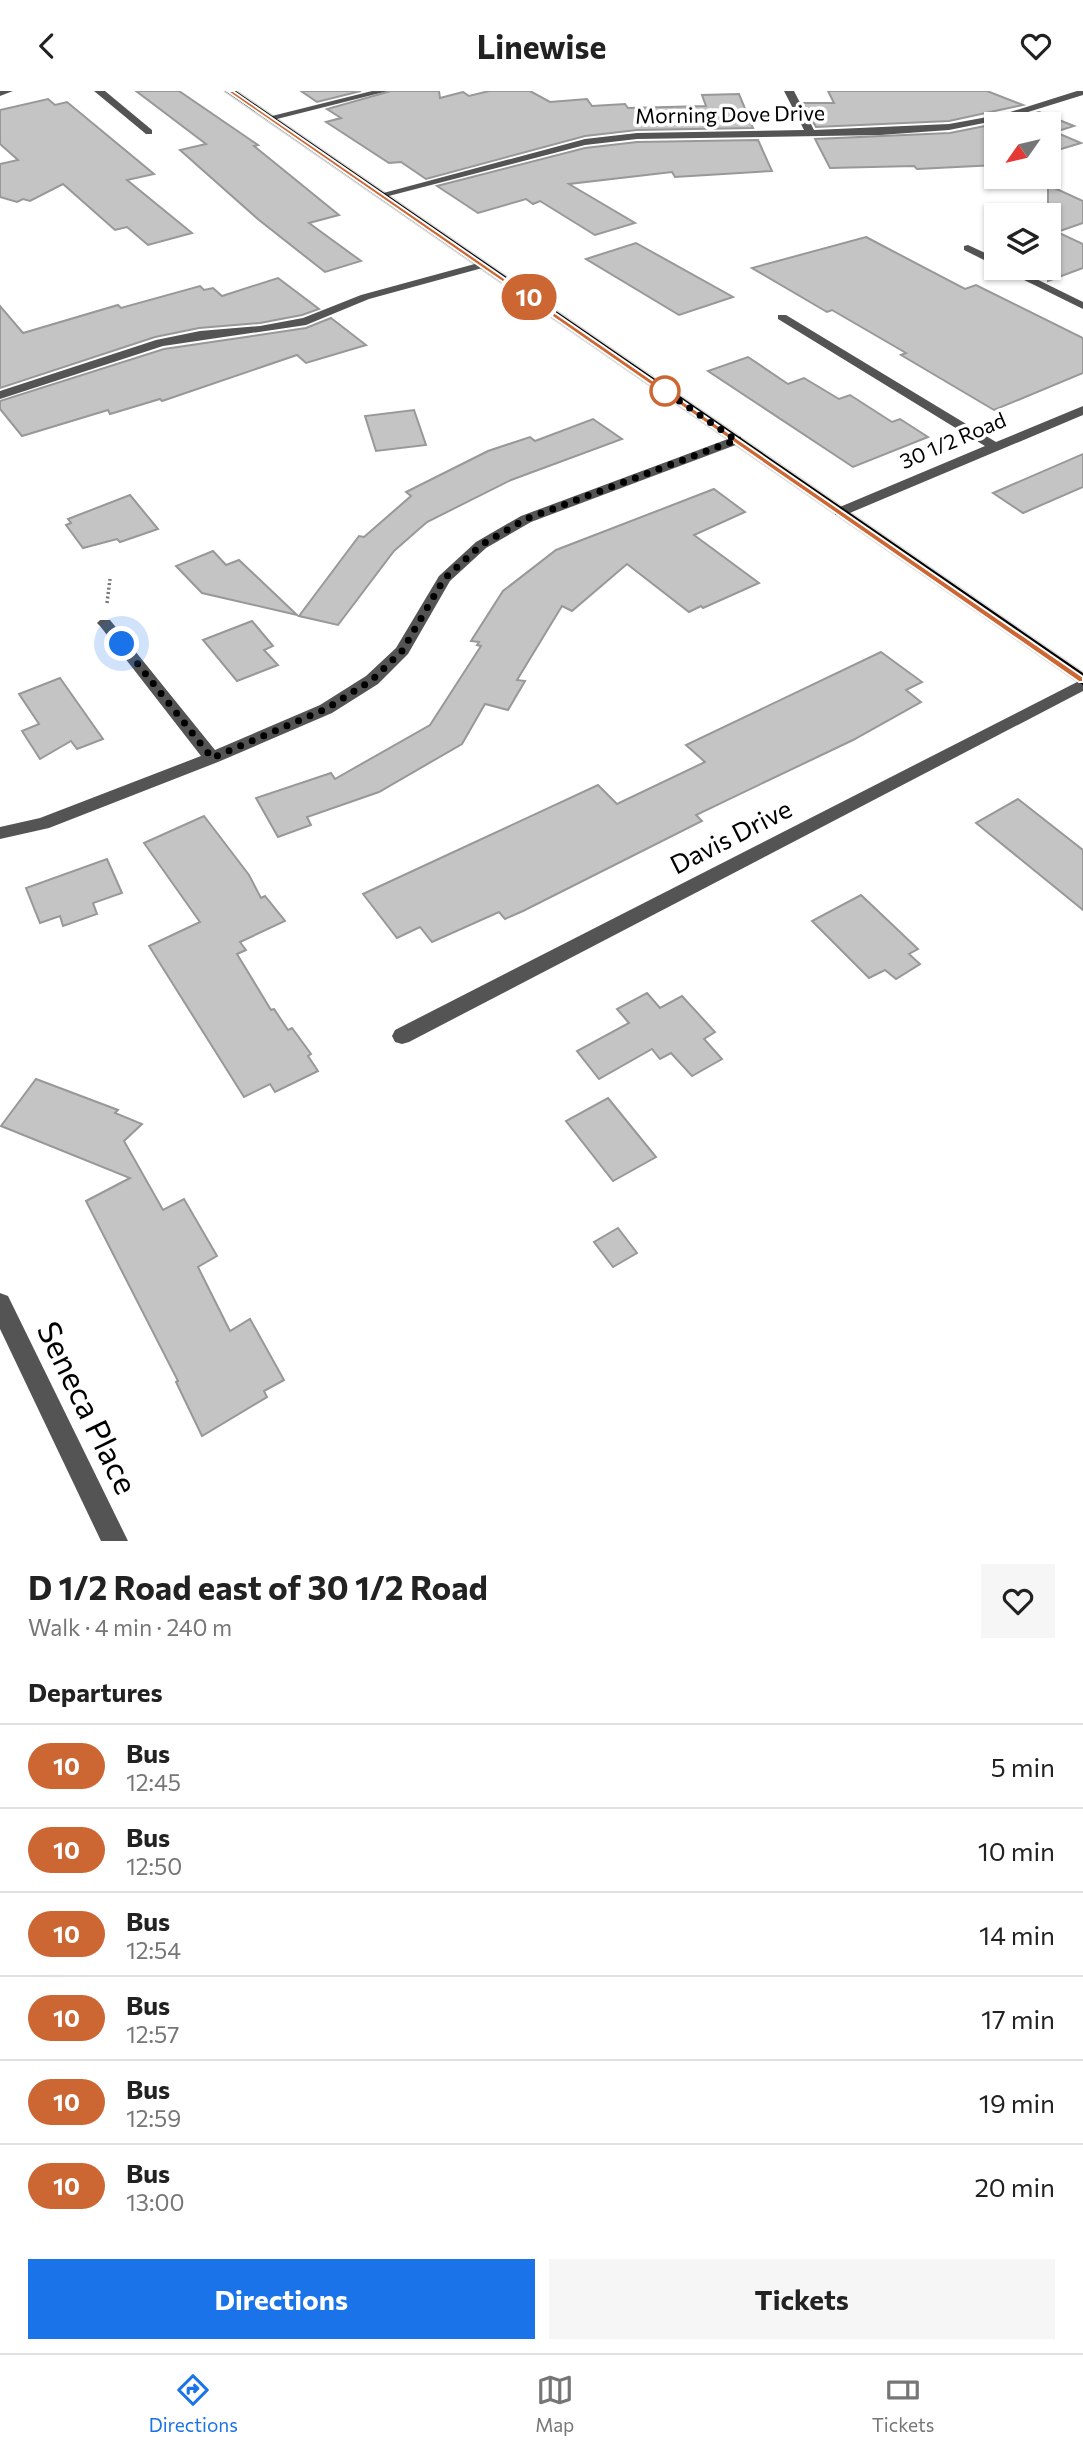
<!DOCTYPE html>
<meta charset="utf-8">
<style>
body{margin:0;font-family:Commissioner,sans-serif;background:#f6f6f6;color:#222;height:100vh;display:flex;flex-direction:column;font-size:26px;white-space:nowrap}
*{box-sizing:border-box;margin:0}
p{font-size:23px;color:#767676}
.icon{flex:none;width:38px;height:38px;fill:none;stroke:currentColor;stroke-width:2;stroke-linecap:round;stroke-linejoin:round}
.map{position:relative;height:1450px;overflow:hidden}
.details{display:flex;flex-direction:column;background:#fff;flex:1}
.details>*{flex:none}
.badge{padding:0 14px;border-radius:23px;font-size:24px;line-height:46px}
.needle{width:46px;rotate:236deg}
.controls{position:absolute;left:984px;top:21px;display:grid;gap:14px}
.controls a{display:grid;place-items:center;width:77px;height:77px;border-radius:0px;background:#fff;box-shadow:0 2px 5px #0004;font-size:35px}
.you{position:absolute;width:35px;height:35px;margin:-18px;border:5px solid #fff;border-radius:50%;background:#1a73e8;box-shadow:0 0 0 10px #1a73e833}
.map>.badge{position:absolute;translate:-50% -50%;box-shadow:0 0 0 4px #fff}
h2{padding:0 28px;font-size:26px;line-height:63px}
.round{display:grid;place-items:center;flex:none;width:74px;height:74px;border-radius:0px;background:#f6f6f6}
.overview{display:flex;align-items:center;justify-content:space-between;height:119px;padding:0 28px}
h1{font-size:33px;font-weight:700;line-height:52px}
.action{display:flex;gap:14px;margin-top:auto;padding:14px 28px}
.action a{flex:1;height:80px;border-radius:0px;background:#1a73e8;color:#fff;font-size:28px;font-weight:700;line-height:80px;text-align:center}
.action a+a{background:#f6f6f6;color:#222}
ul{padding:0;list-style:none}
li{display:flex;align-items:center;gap:21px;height:84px;padding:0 28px;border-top:2px solid #e0e0e0}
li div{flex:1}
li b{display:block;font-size:26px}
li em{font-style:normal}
li .badge{min-width:77px;font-weight:700;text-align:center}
header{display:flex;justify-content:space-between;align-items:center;height:91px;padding:0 28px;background:#fff;font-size:32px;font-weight:700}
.menu{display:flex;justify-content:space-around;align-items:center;height:98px;border-top:2px solid #e0e0e0;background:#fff;font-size:19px;color:#767676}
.menu a{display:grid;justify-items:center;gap:4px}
.menu .on{color:#1a73e8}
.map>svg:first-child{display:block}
.building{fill:#c4c4c4;stroke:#989898;stroke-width:2}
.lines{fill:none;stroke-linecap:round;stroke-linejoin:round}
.major-casing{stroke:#dbdbdb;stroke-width:3}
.path{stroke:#767676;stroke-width:3.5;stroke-dasharray:2 2.5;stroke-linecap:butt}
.minor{fill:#545454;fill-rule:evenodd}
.major{fill:#000;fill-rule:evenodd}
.line{fill:#c63;stroke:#fff;stroke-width:2}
.walk{stroke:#000;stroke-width:7;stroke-dasharray:0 12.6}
.stop-dot{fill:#fff;stroke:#c63;stroke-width:3.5}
.labels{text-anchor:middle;stroke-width:7;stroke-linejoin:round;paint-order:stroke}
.far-street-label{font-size:21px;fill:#000;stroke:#fff}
.street-label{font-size:26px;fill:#000;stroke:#fff}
.near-street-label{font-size:32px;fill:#000;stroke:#fff}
</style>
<header><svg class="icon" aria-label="back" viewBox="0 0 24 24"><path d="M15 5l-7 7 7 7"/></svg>Linewise<svg class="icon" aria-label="heart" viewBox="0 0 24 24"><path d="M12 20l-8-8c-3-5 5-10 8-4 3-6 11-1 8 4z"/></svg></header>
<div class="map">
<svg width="1083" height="1450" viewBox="0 0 1083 1450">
<rect width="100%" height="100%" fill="#fff"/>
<g class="building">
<path d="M136 0H179L258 54 254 55 339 124 309 132 361 170 325 181 259 129 180 59 206 53Z"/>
<path d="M301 0H361L317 11Z"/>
<path d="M391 0H439L440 7 463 1 469 5 489 0H530L550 11 587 8 592 15 625 13 628 17 706 15 702 4 739 3 753 37 637 39 585 45 426 88 401 71 389 72 326 31 341 27 327 18Z"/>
<path d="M828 0H987L1023 14 949 30 816 36 803 12H834Z"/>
<path d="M48 8 55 14 67 11 154 83 127 89 192 142 148 154 127 136 115 139 63 93 30 110 23 108 17 111 0 106V73L18 69 0 53V19Z"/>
<path d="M1039 21 1074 35 1055 41 1081 52 1048 62V33H996V74L917 78 914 75 830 77 815 48 950 42 1010 30Z"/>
<path d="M758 49 772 80 675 86 672 81 569 93 635 132 595 144 540 110 533 113 526 108 478 122 437 95 585 57 637 51Z"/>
<path d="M1048 94 1083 110V132L1057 141 1083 153V177L1048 190Z"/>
<path d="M866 146 965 198 976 194 1083 247V282L994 319 901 264 906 262 832 219 827 221 752 177Z"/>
<path d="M636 152 733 206 679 224 586 168Z"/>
<path d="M278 187 319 218 302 224 260 232 199 237 155 246 0 297V215L23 242 118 214 121 217 200 195 204 199 213 197 222 205Z"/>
<path d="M331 227 366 254 306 272 297 264 162 310 160 308 110 323 108 319 22 345 0 318V310L164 258 306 237Z"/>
<path d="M748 266 788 293 804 287 839 308 850 304 892 331 900 328 928 346 853 376 708 280Z"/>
<path d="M414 319 426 354 376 360 365 325Z"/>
<path d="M593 328 622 348 511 389 427 431 394 460 338 534 299 525 359 445 364 446 411 405 406 401 488 360 530 346 535 350Z"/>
<path d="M1083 363V396L1023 422 993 402Z"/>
<path d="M714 398 745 421 694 444 759 492 703 517 701 515 689 521 627 473 572 520 562 515 517 589 525 590 508 619 485 613 462 653 379 701 307 726 311 734 278 746 256 707 331 682 335 688 430 634 481 555 477 554 479 551 471 550 503 500 556 459Z"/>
<path d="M130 404 158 438 120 451 117 448 83 457 66 434 71 432 68 428Z"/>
<path d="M213 460 226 474 239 469 297 524 202 502 176 475Z"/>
<path d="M252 530 273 555 264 559 278 574 237 590 203 549Z"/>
<path d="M881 561 922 591 906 599 921 611 853 649 696 724 702 730 523 820 505 828 499 821 432 851 420 836 397 847 363 803 598 694 617 713 705 671 686 654Z"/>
<path d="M60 587 103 648 77 658 71 650 40 668 22 640 39 633 19 603Z"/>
<path d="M1018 708 1083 759V819L976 732Z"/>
<path d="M204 725 249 784 261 807 265 805 285 830 240 851 246 859 237 863 271 919 274 918 288 939 292 937 311 963 308 965 318 980 275 1001 270 993 244 1006 149 855 200 831 144 752Z"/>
<path d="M107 768 122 802 93 812 97 823 63 835 60 825 40 832 26 797Z"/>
<path d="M861 804 918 858 909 863 920 873 896 888 885 879 869 887 812 830Z"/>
<path d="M647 902 660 917 682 905 715 941 704 948 722 968 692 985 671 962 660 968 652 958 599 988 577 960 629 932 617 918Z"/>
<path d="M36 988 118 1019 115 1022 142 1033 124 1050 163 1119 184 1108 217 1165 198 1176 230 1240 250 1228 284 1289 264 1300 267 1306 202 1345 176 1291 178 1290 86 1110 130 1087 1 1035Z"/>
<path d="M608 1007 656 1066 613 1090 566 1030Z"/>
<path d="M618 1137 637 1162 613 1176 594 1151Z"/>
</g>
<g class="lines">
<defs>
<path id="major" d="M225 0H236L1083 582V594Z"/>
</defs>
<use href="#major" class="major-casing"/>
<path class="path" d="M107 512 110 488"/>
<g class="minor">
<path d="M0 0H13L0 5Z"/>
<path d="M94 0H105L152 39V43H146Z"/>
<path d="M372 0H388L269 30 264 27Z"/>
<path d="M784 0H794L814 39 949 33 1004 23 1077 0H1083V4L1009 27 949 39 880 44 637 48 585 54 381 107 376 104 585 48 637 42 804 39Z"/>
<path d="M968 154 996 167V175L964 159V155Z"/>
<path d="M482 171 486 172V176L369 208 306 234 163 255 0 308V300L156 249 200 240 260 235 303 227 361 204Z"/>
<path d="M1000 177H1014L1083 211V218Z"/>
<path d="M778 224H786L996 351 1083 315V324L845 424H835V418L985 355 778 228Z"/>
<path d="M736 345 741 346V352L531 431 486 457 450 490 408 563 378 593 332 622 218 671 49 737 0 748V736L40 727 201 665 100 535 97 532 100 529H110L215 659 320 614 366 585 396 557 439 485 476 451 521 425Z"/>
<path d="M1083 588V600L409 951 402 953 395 951 392 945 395 939Z"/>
<path d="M0 1202 8 1205 128 1450H101L0 1238Z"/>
</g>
<use href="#major" class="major"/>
</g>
<path class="line" d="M227 0H233L1083 586V591H1079Z"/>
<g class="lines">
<path class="walk" d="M122 553 212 667 326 618 372 589 402 560 444 488 481 454 526 428 736 349 665 300"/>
</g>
<circle class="stop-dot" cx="665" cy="300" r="14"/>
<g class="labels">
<g class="far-street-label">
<text transform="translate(730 24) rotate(-1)" y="7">Morning Dove Drive</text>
<text transform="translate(953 350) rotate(-23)" y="7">30 1/2 Road</text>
</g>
<g class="street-label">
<text transform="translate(731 746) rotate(-27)" y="9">Davis Drive</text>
</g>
<g class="near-street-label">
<text transform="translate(87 1317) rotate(64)" y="11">Seneca Place</text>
</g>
</g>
</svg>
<div class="controls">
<a><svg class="needle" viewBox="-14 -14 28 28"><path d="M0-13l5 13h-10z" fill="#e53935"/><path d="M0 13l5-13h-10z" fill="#767676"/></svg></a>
<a><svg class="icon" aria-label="layers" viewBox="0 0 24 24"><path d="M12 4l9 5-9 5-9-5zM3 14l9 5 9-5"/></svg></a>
</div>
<div class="you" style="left:122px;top:553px"></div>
<b class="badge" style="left:529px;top:206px;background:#c63;color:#fff">10</b>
</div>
<section class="details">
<div class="overview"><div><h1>D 1/2 Road east of 30 1/2 Road</h1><p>Walk · 4 min · 240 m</p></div><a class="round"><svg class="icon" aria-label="heart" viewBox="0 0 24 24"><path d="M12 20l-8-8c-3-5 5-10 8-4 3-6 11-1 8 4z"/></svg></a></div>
<h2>Departures</h2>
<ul>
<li><span class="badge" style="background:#c63;color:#fff">10</span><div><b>Bus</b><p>12:45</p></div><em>5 min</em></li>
<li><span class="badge" style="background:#c63;color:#fff">10</span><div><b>Bus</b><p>12:50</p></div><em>10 min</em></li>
<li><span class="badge" style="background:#c63;color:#fff">10</span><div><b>Bus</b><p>12:54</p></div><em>14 min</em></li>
<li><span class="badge" style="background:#c63;color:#fff">10</span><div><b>Bus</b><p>12:57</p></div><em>17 min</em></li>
<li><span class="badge" style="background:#c63;color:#fff">10</span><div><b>Bus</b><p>12:59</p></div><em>19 min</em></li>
<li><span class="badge" style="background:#c63;color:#fff">10</span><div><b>Bus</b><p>13:00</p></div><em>20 min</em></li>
</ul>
<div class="action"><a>Directions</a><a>Tickets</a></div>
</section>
<nav class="menu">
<a class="on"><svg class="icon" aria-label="directions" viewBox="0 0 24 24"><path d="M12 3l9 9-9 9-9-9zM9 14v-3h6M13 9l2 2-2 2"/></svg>Directions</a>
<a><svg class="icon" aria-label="map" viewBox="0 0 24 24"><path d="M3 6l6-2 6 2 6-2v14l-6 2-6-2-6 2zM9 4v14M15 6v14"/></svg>Map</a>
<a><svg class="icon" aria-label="tickets" viewBox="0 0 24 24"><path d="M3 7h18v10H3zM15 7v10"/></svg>Tickets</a>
</nav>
